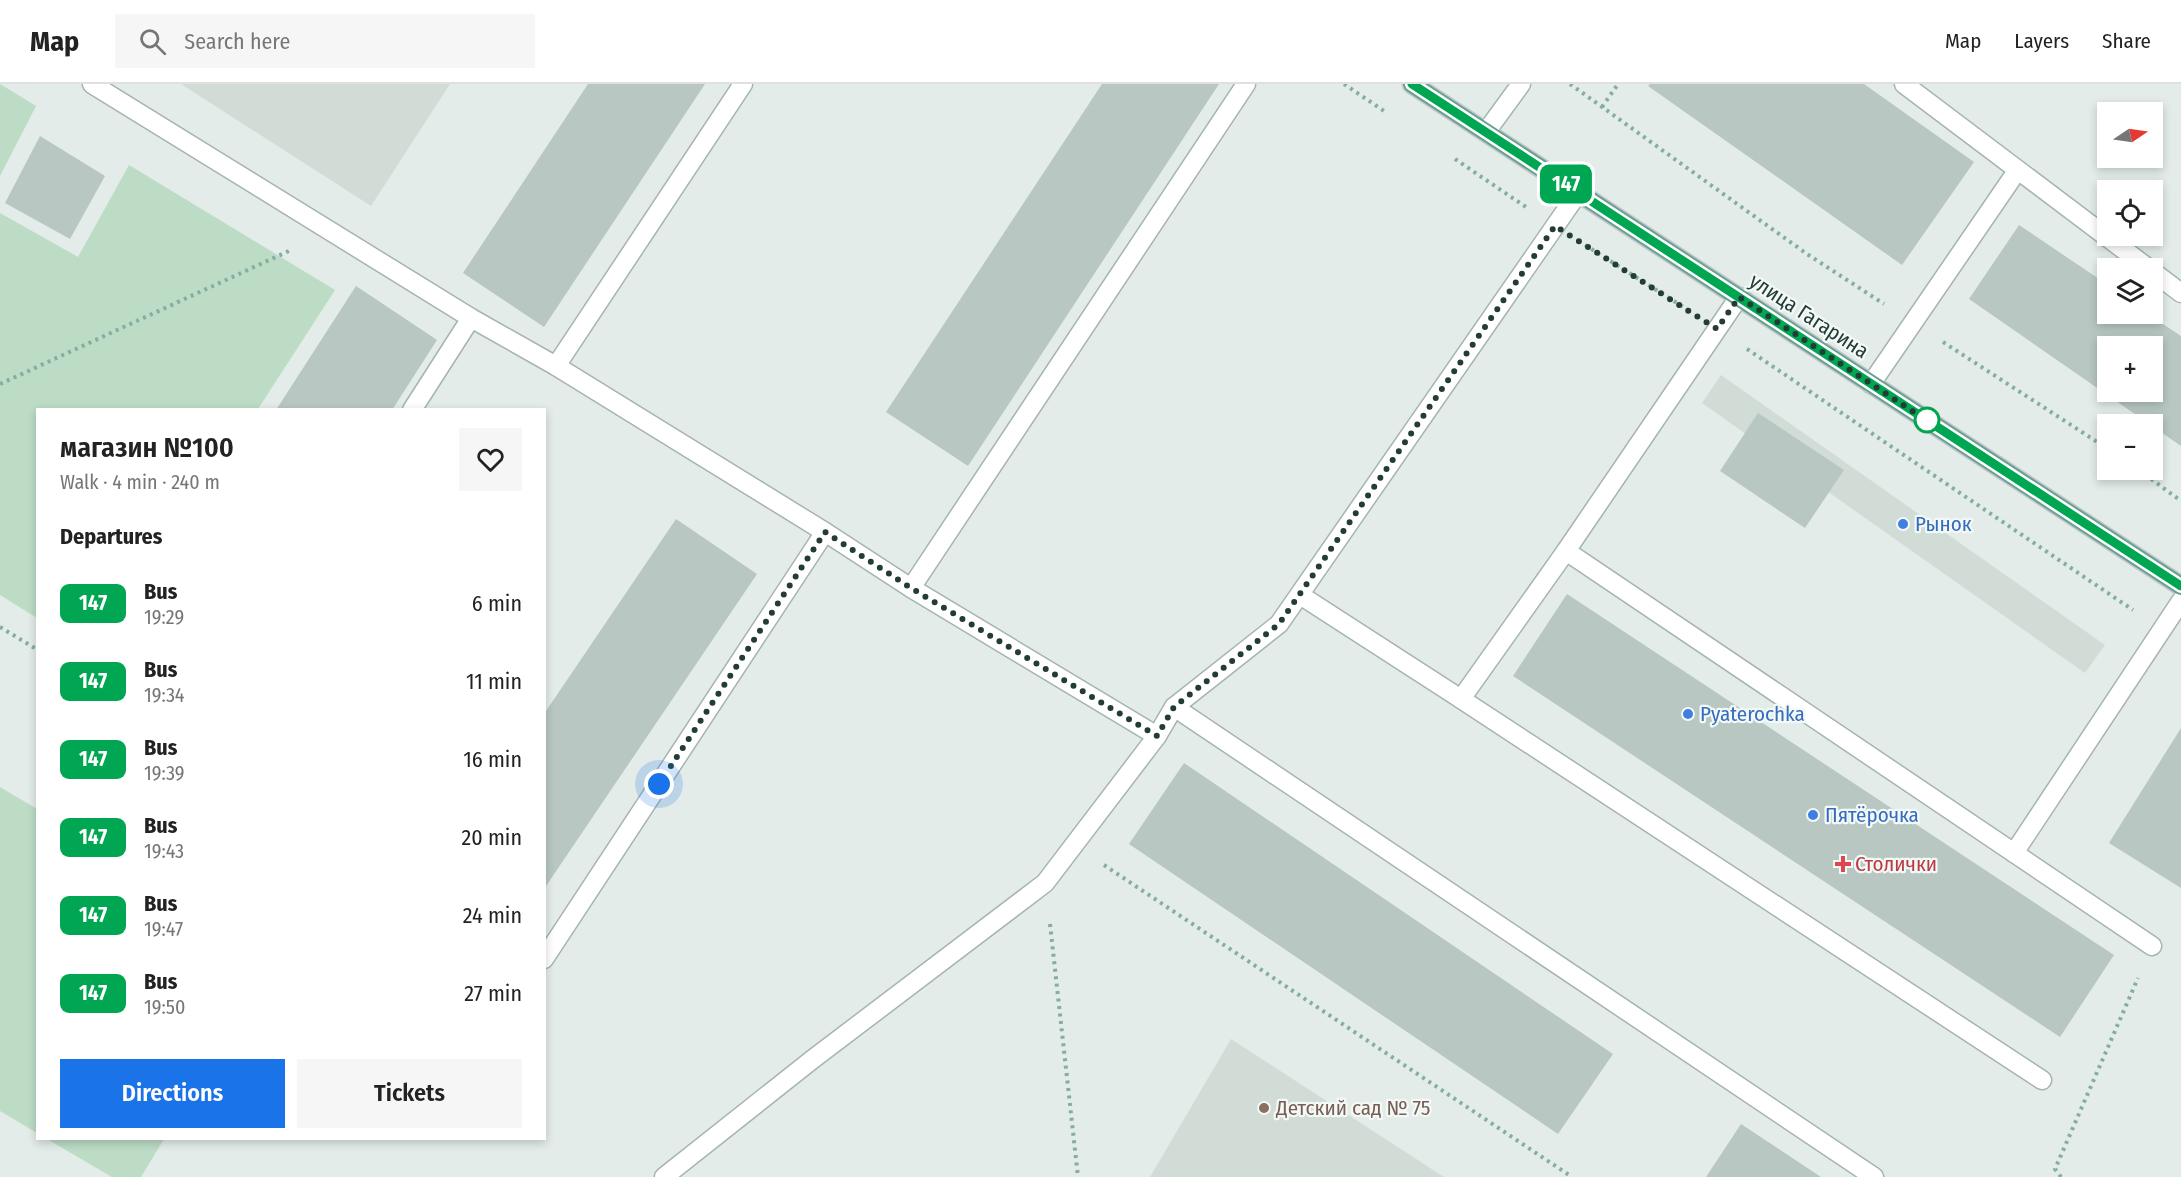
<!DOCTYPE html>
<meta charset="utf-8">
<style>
body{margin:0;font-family:"Fira Sans Condensed",sans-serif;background:#f6f6f6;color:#222;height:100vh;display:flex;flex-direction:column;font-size:22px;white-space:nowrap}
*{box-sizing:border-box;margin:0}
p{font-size:20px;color:#767676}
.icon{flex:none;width:33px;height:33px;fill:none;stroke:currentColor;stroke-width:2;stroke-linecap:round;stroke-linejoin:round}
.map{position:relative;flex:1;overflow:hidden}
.drawer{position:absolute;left:36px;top:324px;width:510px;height:732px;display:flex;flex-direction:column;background:#fff;border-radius:0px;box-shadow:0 3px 9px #0003}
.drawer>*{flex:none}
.badge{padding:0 12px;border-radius:9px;font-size:21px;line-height:39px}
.needle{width:39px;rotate:77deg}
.fabs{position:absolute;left:2097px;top:18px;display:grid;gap:12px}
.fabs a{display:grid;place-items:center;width:66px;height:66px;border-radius:0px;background:#fff;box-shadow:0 3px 9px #0003;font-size:30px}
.you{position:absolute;width:30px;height:30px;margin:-15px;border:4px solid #fff;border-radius:50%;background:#1a73e8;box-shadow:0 0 0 9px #1a73e833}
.map>.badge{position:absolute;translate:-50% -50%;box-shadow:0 0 0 3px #fff}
h2{padding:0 24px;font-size:22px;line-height:54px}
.round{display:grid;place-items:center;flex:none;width:63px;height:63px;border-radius:0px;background:#f6f6f6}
.headline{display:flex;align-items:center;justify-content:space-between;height:102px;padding:0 24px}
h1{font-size:28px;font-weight:600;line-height:45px}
.button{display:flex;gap:12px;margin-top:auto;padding:12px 24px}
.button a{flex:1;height:69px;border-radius:0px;background:#1a73e8;color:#fff;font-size:24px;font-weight:600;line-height:69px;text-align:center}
.button a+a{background:#f6f6f6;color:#222}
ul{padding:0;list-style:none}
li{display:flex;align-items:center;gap:18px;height:78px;padding:0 24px}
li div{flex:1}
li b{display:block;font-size:22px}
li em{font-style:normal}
li .badge{min-width:66px;font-weight:700;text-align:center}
header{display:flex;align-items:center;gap:36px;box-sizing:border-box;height:84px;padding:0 30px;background:#fff;border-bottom:2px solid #e0e0e0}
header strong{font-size:28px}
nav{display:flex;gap:33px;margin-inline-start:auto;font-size:21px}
.search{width:420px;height:54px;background:#f6f6f6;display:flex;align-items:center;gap:15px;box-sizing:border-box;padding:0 21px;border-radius:0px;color:#767676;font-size:22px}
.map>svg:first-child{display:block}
.built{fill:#d1dcd7}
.green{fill:#bcdcc6}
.building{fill:#b8c7c1;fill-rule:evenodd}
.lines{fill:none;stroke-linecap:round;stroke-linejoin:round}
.minor-casing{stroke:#a6b4af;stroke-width:21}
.major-casing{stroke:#c1c8c7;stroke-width:21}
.path{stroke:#84aea3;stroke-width:4;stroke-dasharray:3 4.5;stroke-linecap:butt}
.minor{stroke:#fff;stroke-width:18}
.major{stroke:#69a094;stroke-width:18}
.line-casing{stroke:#fff;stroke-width:14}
.line{stroke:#00a651;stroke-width:9}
.walk{stroke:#233c37;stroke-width:6;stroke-dasharray:0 10.8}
.stop-dot{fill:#fff;stroke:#00a651;stroke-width:3}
.shop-dot{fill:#3f7fe0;stroke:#f3f9f6;stroke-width:2}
.health-dot{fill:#e0444e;stroke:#f3f9f6;stroke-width:2}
.education-dot{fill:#8d6e63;stroke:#f3f9f6;stroke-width:2}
.labels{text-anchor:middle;stroke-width:4.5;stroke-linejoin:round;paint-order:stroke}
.street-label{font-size:21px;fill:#233c37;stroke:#f3f9f6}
.shop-label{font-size:21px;fill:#366cbe;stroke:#f3f9f6;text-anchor:start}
.health-label{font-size:21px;fill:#be3a42;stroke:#f3f9f6;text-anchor:start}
.education-label{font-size:21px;fill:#785e54;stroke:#f3f9f6;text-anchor:start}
</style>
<header>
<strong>Map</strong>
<div class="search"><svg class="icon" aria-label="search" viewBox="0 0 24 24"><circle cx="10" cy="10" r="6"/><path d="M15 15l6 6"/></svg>Search here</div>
<nav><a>Map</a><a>Layers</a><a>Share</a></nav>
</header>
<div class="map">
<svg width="2181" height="1093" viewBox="0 0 2181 1093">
<rect width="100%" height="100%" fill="#e3ece8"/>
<g class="built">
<path d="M181 0H450L371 122Z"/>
<path d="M1721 291 2105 561 2085 589 1702 319Z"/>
<path d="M1231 955 1444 1093H1150Z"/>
</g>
<g class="green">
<path d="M0 0 36 22 0 92Z"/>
<path d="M129 81 335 206 258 325 38 326 37 534 0 511V129L78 173Z"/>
<path d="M0 703 37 725V1049L0 1027Z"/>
<path d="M47 1055H164L141 1093H112Z"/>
</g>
<g class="building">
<path d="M588 0H705L544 243 463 189Z"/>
<path d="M1102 0H1219L968 382 886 328Z"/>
<path d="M1650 0H1864L1974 78 1902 181 1648 2Z"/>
<path d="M40 52 105 92 70 155 5 119Z"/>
<path d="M2019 141 2108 201V230H2148L2181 252V362L1969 215ZM2108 262H2152V308H2108Z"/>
<path d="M356 202 437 256 392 326H276Z"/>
<path d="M1758 329 1844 386 1805 444 1720 387Z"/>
<path d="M676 435 757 490 544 805V630Z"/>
<path d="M1567 510 2114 871 2060 953 1513 592Z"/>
<path d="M2181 644V804L2109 759Z"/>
<path d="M1184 679 1613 970 1558 1050 1129 760Z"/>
<path d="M1741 1040 1821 1093H1706Z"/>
</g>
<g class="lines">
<defs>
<g id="minor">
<path d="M92 0 471 234 556 282 825 448 911 504 1157 652"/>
<path d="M1904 0 2148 184"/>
<path d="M1486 48 1521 0"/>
<path d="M2152 187 2181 209"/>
<path d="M1739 213 1566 467 2152 862"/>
<path d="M556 282 743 0"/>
<path d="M1871 300 2017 87"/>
<path d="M412 326 471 234"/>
<path d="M1566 467 1461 615 2042 996"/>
<path d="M911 504 1246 0"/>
<path d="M1300 511 1461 615"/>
<path d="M1174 623 1874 1093"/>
<path d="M2014 769 2181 517"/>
<path d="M544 875 825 448"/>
<path d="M664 1093 813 975 1045 799 1157 652 1174 623 1279 540 1578 109"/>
</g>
<path id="major" d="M1412 0 2181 502"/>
</defs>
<use href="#minor" class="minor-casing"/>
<use href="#major" class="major-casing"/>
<g class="path">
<path d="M1344 0 1387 29"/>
<path d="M1570 0 1807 170 1884 220"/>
<path d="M1602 23 1618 0"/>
<path d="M1455 75 1526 123"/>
<path d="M1585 161 1688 226"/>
<path d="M1943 258 2108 365"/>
<path d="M1747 265 2133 526"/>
<path d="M0 300 291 166"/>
<path d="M2139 386 2181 417"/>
<path d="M0 543 38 566"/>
<path d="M1104 781 1572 1093"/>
<path d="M1050 840 1078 1093"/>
<path d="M2061 1093 2055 1085 2138 894"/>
</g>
<use href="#minor" class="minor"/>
<use href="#major" class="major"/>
</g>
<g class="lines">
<defs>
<path id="line" d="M1412 0 2181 502"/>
</defs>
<use href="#line" class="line-casing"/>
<use href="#line" class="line"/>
<path class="walk" d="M659 700 825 448 911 504 1157 652 1174 623 1279 540 1555 142 1717 245 1739 213 1929 338 1927 336"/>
</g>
<circle class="stop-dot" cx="1927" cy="336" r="12"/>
<g class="shop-dot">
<circle cx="1903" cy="440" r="6"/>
<circle cx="1688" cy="630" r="6"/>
<circle cx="1813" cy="731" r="6"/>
</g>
<path class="health-dot" d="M1840 771h6v6h6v6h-6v6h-6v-6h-6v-6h6z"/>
<circle class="education-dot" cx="1264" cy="1024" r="6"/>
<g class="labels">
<g class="street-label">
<text transform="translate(1809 232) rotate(33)" y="7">улица Гагарина</text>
</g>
<g class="shop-label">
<text x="1915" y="447">Рынок</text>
<text x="1700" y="637">Pyaterochka</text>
<text x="1825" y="738">Пятёрочка</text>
</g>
<g class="health-label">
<text x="1855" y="787">Столички</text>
</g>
<g class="education-label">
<text x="1276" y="1031">Детский сад № 75</text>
</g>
</g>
</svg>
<div class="fabs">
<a><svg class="needle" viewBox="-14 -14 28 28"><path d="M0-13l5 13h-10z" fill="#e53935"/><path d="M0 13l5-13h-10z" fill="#767676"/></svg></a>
<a><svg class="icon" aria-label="locate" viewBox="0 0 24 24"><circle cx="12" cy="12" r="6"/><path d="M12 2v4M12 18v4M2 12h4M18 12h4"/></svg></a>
<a><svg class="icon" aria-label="layers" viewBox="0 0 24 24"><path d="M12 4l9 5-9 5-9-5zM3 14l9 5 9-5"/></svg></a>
<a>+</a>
<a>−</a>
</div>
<div class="you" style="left:659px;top:700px"></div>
<b class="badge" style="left:1566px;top:100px;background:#00a651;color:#fff">147</b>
<section class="drawer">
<div class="headline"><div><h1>магазин №100</h1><p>Walk · 4 min · 240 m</p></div><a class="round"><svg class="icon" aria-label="heart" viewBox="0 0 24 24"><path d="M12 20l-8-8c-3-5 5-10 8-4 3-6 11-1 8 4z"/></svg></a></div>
<h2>Departures</h2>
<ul>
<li><span class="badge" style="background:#00a651;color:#fff">147</span><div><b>Bus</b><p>19:29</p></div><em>6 min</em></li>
<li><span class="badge" style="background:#00a651;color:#fff">147</span><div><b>Bus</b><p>19:34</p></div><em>11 min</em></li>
<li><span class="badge" style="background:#00a651;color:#fff">147</span><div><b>Bus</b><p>19:39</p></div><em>16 min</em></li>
<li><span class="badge" style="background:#00a651;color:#fff">147</span><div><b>Bus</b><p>19:43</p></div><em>20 min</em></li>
<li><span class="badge" style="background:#00a651;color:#fff">147</span><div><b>Bus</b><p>19:47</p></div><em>24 min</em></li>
<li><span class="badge" style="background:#00a651;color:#fff">147</span><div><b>Bus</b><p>19:50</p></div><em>27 min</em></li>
</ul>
<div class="button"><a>Directions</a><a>Tickets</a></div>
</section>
</div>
